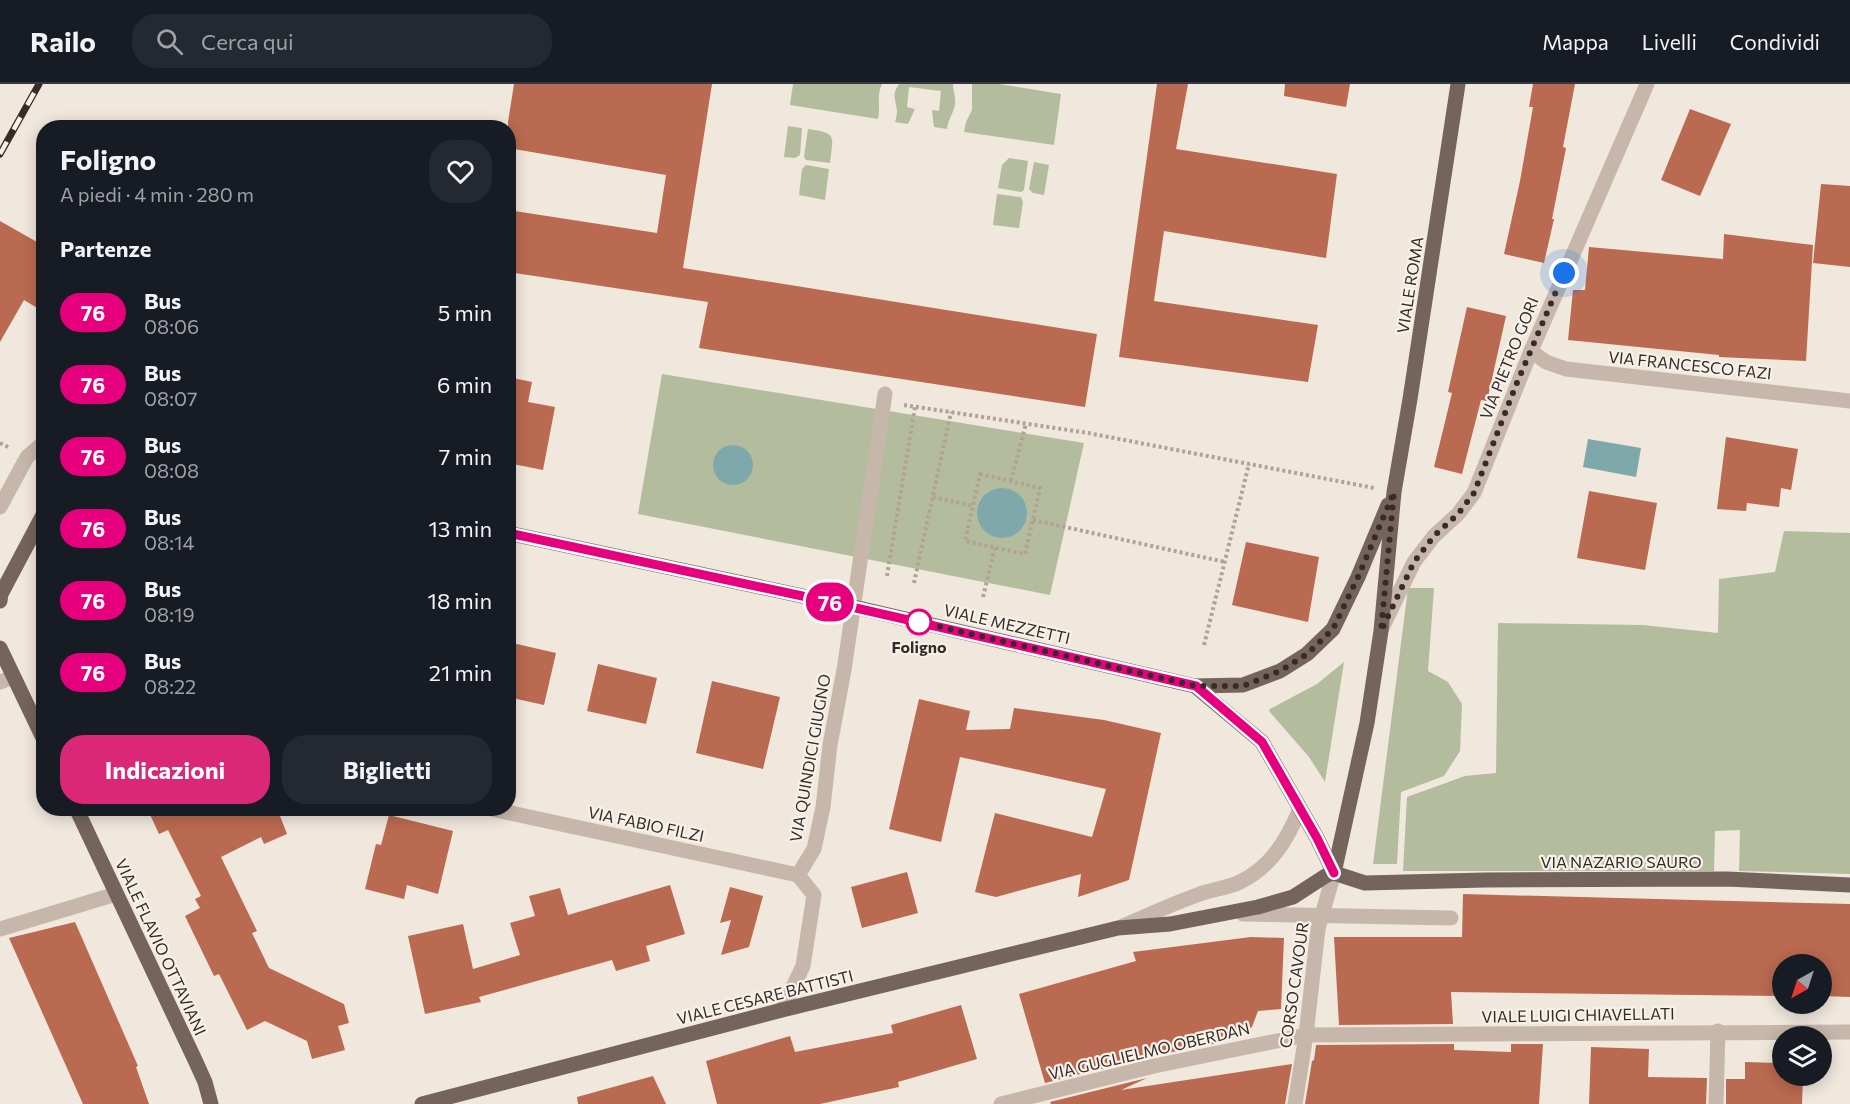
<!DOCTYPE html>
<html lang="it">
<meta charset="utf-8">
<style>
body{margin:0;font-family:Commissioner,sans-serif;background:#242831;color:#f1f3f6;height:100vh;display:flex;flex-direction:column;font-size:22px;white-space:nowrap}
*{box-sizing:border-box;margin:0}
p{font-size:20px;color:#9ea1a6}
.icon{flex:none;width:33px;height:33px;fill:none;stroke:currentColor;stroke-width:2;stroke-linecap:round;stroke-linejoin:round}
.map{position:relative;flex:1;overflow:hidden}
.sheet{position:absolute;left:36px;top:36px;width:480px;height:696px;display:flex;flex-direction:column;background:#171b24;border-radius:24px;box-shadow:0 3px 15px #0003}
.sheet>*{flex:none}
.badge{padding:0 12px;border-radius:20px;font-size:21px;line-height:39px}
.needle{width:39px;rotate:219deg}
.fabs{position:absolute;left:1772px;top:870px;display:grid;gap:12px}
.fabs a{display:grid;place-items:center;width:60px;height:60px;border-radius:50%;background:#171b24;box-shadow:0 3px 15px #0003;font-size:30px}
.you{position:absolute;width:30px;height:30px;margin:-15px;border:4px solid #fff;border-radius:50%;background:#1a73e8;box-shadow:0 0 0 9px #1a73e833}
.map>.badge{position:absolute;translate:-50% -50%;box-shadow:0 0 0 3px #fff}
h2{padding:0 24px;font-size:22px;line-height:54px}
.round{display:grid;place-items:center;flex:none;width:63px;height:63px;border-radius:24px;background:#242831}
.summary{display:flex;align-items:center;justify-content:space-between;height:102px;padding:0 24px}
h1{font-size:28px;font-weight:700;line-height:45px}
.button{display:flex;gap:12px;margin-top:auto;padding:12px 24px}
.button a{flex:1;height:69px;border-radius:24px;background:#db2777;color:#fff;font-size:24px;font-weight:700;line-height:69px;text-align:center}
.button a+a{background:#242831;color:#f1f3f6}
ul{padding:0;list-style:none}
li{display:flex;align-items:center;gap:18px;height:72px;padding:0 24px}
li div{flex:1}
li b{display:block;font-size:22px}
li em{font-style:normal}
li .badge{min-width:66px;font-weight:700;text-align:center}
header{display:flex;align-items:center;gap:36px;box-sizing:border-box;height:84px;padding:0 30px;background:#171b24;border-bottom:2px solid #363941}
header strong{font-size:28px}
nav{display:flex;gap:33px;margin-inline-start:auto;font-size:21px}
.search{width:420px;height:54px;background:#242831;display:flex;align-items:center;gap:15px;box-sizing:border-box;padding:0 21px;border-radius:24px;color:#9ea1a6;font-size:22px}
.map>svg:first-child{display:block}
.green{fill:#b3bd9e}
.water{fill:#7ea8aa}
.building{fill:#ba6a50}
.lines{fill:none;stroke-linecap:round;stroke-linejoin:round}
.path{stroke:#b2a194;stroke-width:4;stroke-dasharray:3 3;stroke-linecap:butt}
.minor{stroke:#c7b7aa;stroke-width:15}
.major{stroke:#75645b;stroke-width:15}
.rail-casing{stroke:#352c29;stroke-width:7}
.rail{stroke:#f8f1e9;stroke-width:4.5;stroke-dasharray:14;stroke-linecap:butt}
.line-casing{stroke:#fff;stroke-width:14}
.line{stroke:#e6007e;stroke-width:9}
.walk{stroke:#352c29;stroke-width:6;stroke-dasharray:0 10.8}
.stop-dot{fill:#fff;stroke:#e6007e;stroke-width:3}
.labels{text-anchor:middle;stroke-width:4.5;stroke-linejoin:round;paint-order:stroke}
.street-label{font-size:16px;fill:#352c29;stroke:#f8f1e9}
.stop-label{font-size:16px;font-weight:bold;fill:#352c29;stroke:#f8f1e9}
</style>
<header>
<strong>Railo</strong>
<div class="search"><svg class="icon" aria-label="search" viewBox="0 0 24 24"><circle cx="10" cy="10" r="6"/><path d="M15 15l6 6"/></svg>Cerca qui</div>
<nav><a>Mappa</a><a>Livelli</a><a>Condividi</a></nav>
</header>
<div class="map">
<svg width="1850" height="1020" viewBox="0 0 1850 1020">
<rect width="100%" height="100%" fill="#f0e7dd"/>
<g class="green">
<path d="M793 0H882C876 11 881 23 878 35L790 21Z"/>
<path d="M899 0H953C953 7 956 13 955 21 953 30 948 36 947 45L934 43 932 26 939 27 941 7 909 3 907 23 915 25 908 40 895 38C896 34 897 31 897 27 896 15 891 12 899 0Z"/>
<path d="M972 0H999L1061 10 1054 61 964 48 966 38 972 26Z"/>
<path d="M788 42 802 44 800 71 795 74 784 73Z"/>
<path d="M808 45C838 49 833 52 830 79L806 76 804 73Z"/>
<path d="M1009 74 1028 77 1024 106 1021 108 998 104 1002 81Z"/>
<path d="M1034 78 1049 81 1044 111 1033 109 1029 105Z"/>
<path d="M806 81 829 85 825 116 799 111 802 85Z"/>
<path d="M997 110 1021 113 1023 118 1019 144 993 141Z"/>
<path d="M662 290 1084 359 1050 511 638 430Z"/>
<path d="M1784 447 1850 449V790L1739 787 1740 746 1715 747 1714 787H1403L1407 713 1465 692 1496 689 1498 539 1643 541 1718 549 1719 495 1775 488Z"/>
<path d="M1408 504H1434L1428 587 1448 598 1462 620 1460 667 1444 692 1401 708 1397 780H1373Z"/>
<path d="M1344 578 1325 698 1309 673 1269 627 1270 625 1317 600Z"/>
</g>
<g class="water">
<path d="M1588 355 1641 364 1636 393 1583 383Z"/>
<circle cx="733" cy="381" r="20"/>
<circle cx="1002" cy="429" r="25"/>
</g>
<g class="building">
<path d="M514 0H712L683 184 1097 250 1085 323 699 264 708 218 508 188V126L657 149 666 91 508 64V38Z"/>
<path d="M1157 0H1188L1176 65 1337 90 1326 174 1164 147 1154 217 1318 241 1308 298 1119 273Z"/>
<path d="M1285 0H1350L1346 23 1284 12Z"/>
<path d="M1533 0H1575L1563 63 1566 64 1552 135H1554L1544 179 1504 170 1520 97 1533 23H1529Z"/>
<path d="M1690 25 1731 40 1700 112 1661 96Z"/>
<path d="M1821 100 1850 102V183L1813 179Z"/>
<path d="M0 137 44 162V228L24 216 0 258Z"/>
<path d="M1724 150 1813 161 1806 277 1719 273V271L1568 256 1573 206H1585L1589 163 1723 175Z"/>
<path d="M1467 223 1506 232 1487 317 1481 316 1462 390 1434 383 1452 309 1448 308Z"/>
<path d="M508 293 532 298 528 318 555 323 543 386 508 379Z"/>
<path d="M1726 353 1798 365 1791 406 1781 404 1779 423 1747 419 1746 427 1717 425Z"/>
<path d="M1589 407 1657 419 1645 486 1577 474Z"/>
<path d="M1246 458 1319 473 1308 538 1232 521Z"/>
<path d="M508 558 556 569 544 621 508 613Z"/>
<path d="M598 580 657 594 646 640 587 627Z"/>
<path d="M712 597 780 613 763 685 696 669Z"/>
<path d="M919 615 970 627 966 646 1010 645 1014 624 1104 636 1161 649 1129 796 1078 813 1081 790 996 813 975 808 995 729 1092 753 1106 705 960 673 941 758 889 745Z"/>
<path d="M147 724H277L287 750 264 760 261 753 221 773 257 847 252 849 269 884 344 920 349 939 338 942 345 966 312 975 307 957 265 937 247 946 219 890 214 892 185 832 200 824 195 815 201 812 168 746 159 750Z"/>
<path d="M389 731 453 747 438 810 407 801 404 815 365 805 376 760 381 761Z"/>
<path d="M907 788 918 829 862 844 851 803Z"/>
<path d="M670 801 685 850 646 862 650 877 616 887 612 876 479 913 481 918 425 930 408 852 463 840 473 885 520 871 510 839 535 832 529 812 560 804 568 831Z"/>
<path d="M730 803 763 812 749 863 721 871 731 836 720 839Z"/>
<path d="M1463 810 1850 820V913L1821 912V880H1782V912L1451 908 1453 940 1339 941 1334 853H1462Z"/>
<path d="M75 838 138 982 136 983 149 1020H83L9 854Z"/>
<path d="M1251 853 1284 854 1281 925 1258 927 1252 943 1218 959 1152 972 1045 999 1019 910 1136 877 1133 868Z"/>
<path d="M961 921 977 975 898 998 899 1003 820 1020H717L706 977 790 952 795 968 893 949 891 941Z"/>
<path d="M1454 960V966L1511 968V960H1543L1539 1020H1305L1312 977 1314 976 1316 961Z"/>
<path d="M1591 963 1649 965 1648 993 1707 994 1706 1020H1589Z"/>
<path d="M1745 978 1782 979V992H1803L1802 1020H1726V995H1745Z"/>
<path d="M1292 980 1285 1020H1051L1050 1018 1147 994 1121 1006Z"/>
<path d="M653 992 666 1020H578L577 1013Z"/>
</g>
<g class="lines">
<g class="path">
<path d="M904 321 1088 349 1374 404"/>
<path d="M0 359 10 364"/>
<path d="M980 390 1040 404 1025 470 965 457Z"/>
<path d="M1011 397 1026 339"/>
<path d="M933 413 973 422"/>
<path d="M1033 436 1225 478"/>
<path d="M887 492 915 323"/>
<path d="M914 499 951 328"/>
<path d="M983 513 995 463"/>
<path d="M1204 561 1249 380"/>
</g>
<g class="minor">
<path d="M1531 267 1546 278 1566 285 1850 317"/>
<path d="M0 423 27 373 44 358"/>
<path d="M1382 544 1414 478 1434 452 1458 430 1474 409 1531 267 1647 0"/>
<path d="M0 598 13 593"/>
<path d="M487 724 798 791"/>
<path d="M798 791 814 765 823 723 830 661 844 586 885 310"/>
<path d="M1243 830 1451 834"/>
<path d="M1123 842C1149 831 1174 819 1200 810 1213 805 1228 804 1240 798 1271 783 1287 756 1300 725"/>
<path d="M0 845 116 810"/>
<path d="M782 926 803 882 814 811 798 791"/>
<path d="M1001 1020 1154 982 1306 951 1850 948"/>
<path d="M1295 1020 1306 951 1318 845 1334 789"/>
<path d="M1716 1020 1718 947"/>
</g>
<g class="major">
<path d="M508 449 854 523 1195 602 1262 658 1317 754 1334 789"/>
<path d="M0 517 1 510 44 429"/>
<path d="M0 564 44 656"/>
<path d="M1195 602 1243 601 1280 587 1307 570 1333 545 1358 493 1388 421"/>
<path d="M76 724 195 976 205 998 211 1020"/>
<path d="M1334 789 1367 639 1381 547 1394 408 1410 315 1458 0"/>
<path d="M422 1020 782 926 1118 844 1170 840 1258 823 1293 813 1327 791 1334 789 1365 799 1485 796 1727 795 1850 801"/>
</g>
<defs>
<path id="rail" d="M0 70 39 0"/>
</defs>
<use href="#rail" class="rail-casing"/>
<use href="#rail" class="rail"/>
</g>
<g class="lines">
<defs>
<path id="line" d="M508 449 821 516 1196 602 1262 658 1317 754 1334 789"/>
</defs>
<use href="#line" class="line-casing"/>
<use href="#line" class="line"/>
<path class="walk" d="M919 538 1196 602H1243L1280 587 1307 570 1333 545 1358 493 1394 408 1381 547 1414 478 1434 452 1458 430 1474 409 1516 301 1564 189"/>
</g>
<circle class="stop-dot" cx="919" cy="538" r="12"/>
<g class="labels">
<g class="street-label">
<text transform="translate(1410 201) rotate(-81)" y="6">VIALE ROMA</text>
<text transform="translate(1509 274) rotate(-68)" y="6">VIA PIETRO GORI</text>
<text transform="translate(1690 281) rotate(6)" y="6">VIA FRANCESCO FAZI</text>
<text transform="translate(1007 540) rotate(13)" y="6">VIALE MEZZETTI</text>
<text transform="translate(810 674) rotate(-80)" y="6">VIA QUINDICI GIUGNO</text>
<text transform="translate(646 740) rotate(12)" y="6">VIA FABIO FILZI</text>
<text x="1621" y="784">VIA NAZARIO SAURO</text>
<text transform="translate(161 863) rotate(65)" y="6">VIALE FLAVIO OTTAVIANI</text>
<text transform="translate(1294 901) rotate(-82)" y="6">CORSO CAVOUR</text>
<text transform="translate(765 913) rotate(-14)" y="6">VIALE CESARE BATTISTI</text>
<text transform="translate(1578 931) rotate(-1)" y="6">VIALE LUIGI CHIAVELLATI</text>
<text transform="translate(1149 967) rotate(-13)" y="6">VIA GUGLIELMO OBERDAN</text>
</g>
<g class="stop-label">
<text x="919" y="569">Foligno</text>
</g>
</g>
</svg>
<div class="fabs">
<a><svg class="needle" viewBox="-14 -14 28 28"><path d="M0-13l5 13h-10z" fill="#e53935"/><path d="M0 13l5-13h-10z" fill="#9ea1a6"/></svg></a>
<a><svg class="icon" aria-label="layers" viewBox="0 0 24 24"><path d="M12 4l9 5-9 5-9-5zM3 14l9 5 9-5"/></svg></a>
</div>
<div class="you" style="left:1564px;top:189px"></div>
<b class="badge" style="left:830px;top:518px;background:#e6007e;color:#fff">76</b>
<section class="sheet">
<div class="summary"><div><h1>Foligno</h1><p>A piedi · 4 min · 280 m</p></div><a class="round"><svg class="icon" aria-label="heart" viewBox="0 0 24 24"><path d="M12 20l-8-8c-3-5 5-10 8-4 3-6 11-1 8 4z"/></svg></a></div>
<h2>Partenze</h2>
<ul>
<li><span class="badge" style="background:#e6007e;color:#fff">76</span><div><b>Bus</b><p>08:06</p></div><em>5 min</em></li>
<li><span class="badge" style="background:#e6007e;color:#fff">76</span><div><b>Bus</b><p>08:07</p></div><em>6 min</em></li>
<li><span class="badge" style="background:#e6007e;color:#fff">76</span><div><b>Bus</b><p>08:08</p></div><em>7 min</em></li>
<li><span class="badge" style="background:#e6007e;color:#fff">76</span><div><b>Bus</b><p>08:14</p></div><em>13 min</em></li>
<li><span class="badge" style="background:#e6007e;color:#fff">76</span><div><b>Bus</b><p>08:19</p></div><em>18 min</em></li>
<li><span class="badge" style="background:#e6007e;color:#fff">76</span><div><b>Bus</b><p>08:22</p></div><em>21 min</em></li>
</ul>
<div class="button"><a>Indicazioni</a><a>Biglietti</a></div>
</section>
</div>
